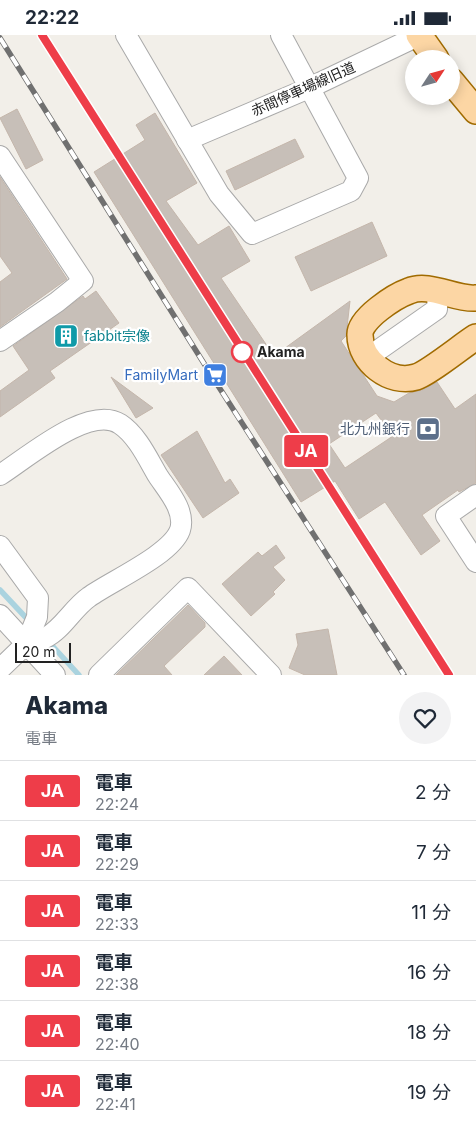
<!DOCTYPE html>
<html lang="ja">
<meta charset="utf-8">
<style>
body{margin:0;font-family:Inter,"Noto Sans JP",sans-serif;background:#f2f2f3;color:#1f2937;height:100vh;display:flex;flex-direction:column;font-size:19px;white-space:nowrap}
*{box-sizing:border-box;margin:0}
p{font-size:16px;color:#747a83}
.icon{flex:none;width:28px;height:28px;fill:none;stroke:currentColor;stroke-width:2;stroke-linecap:round;stroke-linejoin:round}
.map{position:relative;height:640px;overflow:hidden}
.details{display:flex;flex-direction:column;background:#fff;flex:1}
.details>*{flex:none}
.badge{padding:0 10px;border-radius:4px;font-size:18px;line-height:32px}
.needle{width:32px;rotate:54deg}
.controls{position:absolute;left:405px;top:15px;display:grid;gap:10px}
.controls a{display:grid;place-items:center;width:55px;height:55px;border-radius:50%;background:#fff;box-shadow:0 2px 12px #0003;font-size:25px}
.scale{position:absolute;left:15px;bottom:12px;width:56px;box-sizing:border-box;padding-left:5px;border:2px solid #222;border-top:0;font-size:14px;line-height:18px;white-space:nowrap;color:#222;-webkit-text-stroke:4px #fff;paint-order:stroke}
.map>.badge{position:absolute;translate:-50% -50%;box-shadow:0 0 0 2px #fff}
.round{display:grid;place-items:center;flex:none;width:52px;height:52px;border-radius:26px;background:#f2f2f3}
.overview{display:flex;align-items:center;justify-content:space-between;height:85px;padding:0 25px}
h1{font-size:24px;font-weight:800;line-height:38px}
ul{padding:0;list-style:none}
li{display:flex;align-items:center;gap:15px;height:60px;padding:0 25px;border-top:1px solid #e0e1e3}
li div{flex:1}
li b{display:block;font-size:19px}
li em{font-style:normal}
li .badge{min-width:55px;font-weight:700;text-align:center}
.status{display:flex;justify-content:space-between;align-items:center;height:35px;padding:0 25px;background:#fff;direction:ltr}
.status svg{height:14px;fill:currentColor}
.map>svg:first-child{display:block}
.lines{fill:none;stroke-linecap:round;stroke-linejoin:round}
.stream{stroke:#aad3df;stroke-width:5.5}
.building{fill:#c7bfb8;stroke:#c4b6ab;fill-rule:evenodd}
.minor-casing{stroke:#a9a9a9;stroke-width:22}
.major-casing{stroke:#a06b00;stroke-width:28}
.minor{stroke:#fff;stroke-width:20}
.major{stroke:#fcd6a4;stroke-width:25}
.rail-casing{stroke:#707070;stroke-width:5.5}
.rail{stroke:#fff;stroke-width:4;stroke-dasharray:11;stroke-linecap:butt}
.line-casing{stroke:#fff;stroke-width:11}
.line{stroke:#ee3d49;stroke-width:8}
.stop-dot{fill:#fff;stroke:#ee3d49;stroke-width:2.5}
.labels{text-anchor:middle;stroke-width:4.5;stroke-linejoin:round;paint-order:stroke}
.street-label{font-size:14px;fill:#222;stroke:#fff}
.culture-label{font-size:14px;fill:#0d838f;stroke:#fff;text-anchor:start}
.stop-label{font-size:14px;font-weight:bold;fill:#222;stroke:#fff;text-anchor:start}
.shop-label{font-size:14px;fill:#366cbe;stroke:#fff;text-anchor:end}
.service-label{font-size:14px;fill:#4e5e75;stroke:#fff;text-anchor:end}
</style>
<div class="status"><b>22:22</b><svg viewBox="0 0 49 12"><path d="M0 12V9h3v3zM5 12V6h3v6zM10 12V3h3v9zM15 12V0h3v12zM26 1h20v11H26zM47 4h2v5h-2z"/></svg></div>
<div class="map">
<svg width="476" height="640" viewBox="0 0 476 640">
<rect width="100%" height="100%" fill="#f2efe9"/>
<g class="lines">
<g class="stream">
<path d="M0 555 30 587"/>
<path d="M47 605 79 640"/>
</g>
</g>
<g class="building">
<path d="M17 74 43 125 26 134 0 83Z"/>
<path d="M155 78 197 148 166 166 198 210 229 191 250 226 221 243 274 321 350 266 346 301 341 306 377 361 394 367 409 358 422 355 437 347 455 374 476 359V448L459 457 458 455 422 480 440 506 421 520 385 467 359 484 335 446 301 467 94 137 145 105 136 90ZM376 378 393 401 345 433 329 409Z"/>
<path d="M295 104 304 122 235 155 226 136Z"/>
<path d="M0 142 67 244 0 292V247L12 238 0 221Z"/>
<path d="M372 187 387 221 311 256 295 222Z"/>
<path d="M96 256 119 288 50 336 55 343 0 382V356L29 335 13 311 83 261 85 264Z"/>
<path d="M111 342 153 373 136 383Z"/>
<path d="M197 396 225 448 230 444 239 458 203 483 161 420Z"/>
<path d="M276 510 285 523 273 532 285 545 273 557 275 559 251 581 222 549 258 517 262 521Z"/>
<path d="M188 570 205 588V592L164 631 172 640H116Z"/>
<path d="M328 594 337 640H305L289 633 298 610 296 599Z"/>
<path d="M224 621 242 640H204Z"/>
</g>
<g class="lines">
<defs>
<g id="minor">
<path d="M126 0 219 159 252 199 351 156 358 143 281 0"/>
<path d="M187 105 309 53 420 0"/>
<path d="M0 121 83 246 57 267 0 306"/>
<path d="M367 323 437 274 438 257"/>
<path d="M0 440C27 423 89 369 120 389 137 400 148 424 158 441 168 456 186 476 180 495 171 520 111 546 89 562 73 573 62 595 45 603 39 606 32 607 26 609"/>
<path d="M476 460 446 481 476 527"/>
<path d="M0 511 38 563 37 582 26 609 0 634"/>
<path d="M0 580 55 640"/>
<path d="M99 640 188 553 271 640"/>
</g>
<g id="major">
<path d="M419 0 436 24"/>
<path d="M451 46 476 76"/>
<path d="M476 263C455 265 429 247 409 256 395 261 359 284 360 300 360 326 390 350 416 342 429 338 463 310 476 302"/>
</g>
</defs>
<use href="#minor" class="minor-casing"/>
<use href="#major" class="major-casing"/>
<use href="#minor" class="minor"/>
<use href="#major" class="major"/>
<defs>
<g id="rail">
<path d="M42 0 449 640"/>
<path d="M0 3 215 346 404 640"/>
</g>
</defs>
<use href="#rail" class="rail-casing"/>
<use href="#rail" class="rail"/>
</g>
<g class="lines">
<defs>
<path id="line" d="M42 0 449 640"/>
</defs>
<use href="#line" class="line-casing"/>
<use href="#line" class="line"/>
</g>
<defs>
<symbol id="building-square" viewBox="-11 -11 22 22"><rect x="-9" y="-9" width="18" height="18" rx="4" fill="#0f9aa8" stroke="#fff"/><path d="M-4-6H4V6H1V3H-1V6H-4ZM-2.5-4.3h1.7v1.8h-1.7ZM.8-4.3h1.7v1.8H.8ZM-2.5-1h1.7V.8h-1.7ZM.8-1h1.7V.8H.8Z" fill="#fff"/></symbol>
<symbol id="supermarket-square" viewBox="-11 -11 22 22"><rect x="-9" y="-9" width="18" height="18" rx="4" fill="#3f7fe0" stroke="#fff"/><path d="M-6-5.5h2.5l.6 2H6L4.5 2H-2.5L-4.4-4H-6ZM-1.5 3.2a1.3 1.3 0 1 0 .1 0ZM3 3.2a1.3 1.3 0 1 0 .1 0Z" fill="#fff"/></symbol>
<symbol id="bank-square" viewBox="-11 -11 22 22"><rect x="-9" y="-9" width="18" height="18" rx="4" fill="#5c6f8a" stroke="#fff"/><path d="M-6-4H6V4H-6ZM0-2.3a2.3 2.3 0 1 0 0 4.6a2.3 2.3 0 1 0 0-4.6Z" fill="#fff"/></symbol>
</defs>
<g fill-rule="evenodd">
<use href="#building-square" x="52" y="287" width="28" height="28"/>
<use href="#supermarket-square" x="201" y="326" width="28" height="28"/>
<use href="#bank-square" x="414" y="380" width="28" height="28"/>
</g>
<circle class="stop-dot" cx="242" cy="317" r="10"/>
<g class="labels">
<g class="street-label">
<text transform="translate(303 54) rotate(-24)" y="5">赤間停車場線旧道</text>
</g>
<g class="culture-label">
<text x="84" y="306">fabbit宗像</text>
</g>
<g class="stop-label">
<text x="257" y="322">Akama</text>
</g>
<g class="shop-label">
<text x="198" y="345">FamilyMart</text>
</g>
<g class="service-label">
<text x="410" y="399">北九州銀行</text>
</g>
</g>
</svg>
<div class="controls">
<a><svg class="needle" viewBox="-14 -14 28 28"><path d="M0-13l5 13h-10z" fill="#e53935"/><path d="M0 13l5-13h-10z" fill="#747a83"/></svg></a>
</div>
<div class="scale">20 m</div>
<b class="badge" style="left:306px;top:416px;background:#ee3d49;color:#fff">JA</b>
</div>
<section class="details">
<div class="overview"><div><h1>Akama</h1><p>電車</p></div><a class="round"><svg class="icon" aria-label="heart" viewBox="0 0 24 24"><path d="M12 20l-8-8c-3-5 5-10 8-4 3-6 11-1 8 4z"/></svg></a></div>
<ul>
<li><span class="badge" style="background:#ee3d49;color:#fff">JA</span><div><b>電車</b><p>22:24</p></div><em>2 分</em></li>
<li><span class="badge" style="background:#ee3d49;color:#fff">JA</span><div><b>電車</b><p>22:29</p></div><em>7 分</em></li>
<li><span class="badge" style="background:#ee3d49;color:#fff">JA</span><div><b>電車</b><p>22:33</p></div><em>11 分</em></li>
<li><span class="badge" style="background:#ee3d49;color:#fff">JA</span><div><b>電車</b><p>22:38</p></div><em>16 分</em></li>
<li><span class="badge" style="background:#ee3d49;color:#fff">JA</span><div><b>電車</b><p>22:40</p></div><em>18 分</em></li>
<li><span class="badge" style="background:#ee3d49;color:#fff">JA</span><div><b>電車</b><p>22:41</p></div><em>19 分</em></li>
</ul>
</section>
